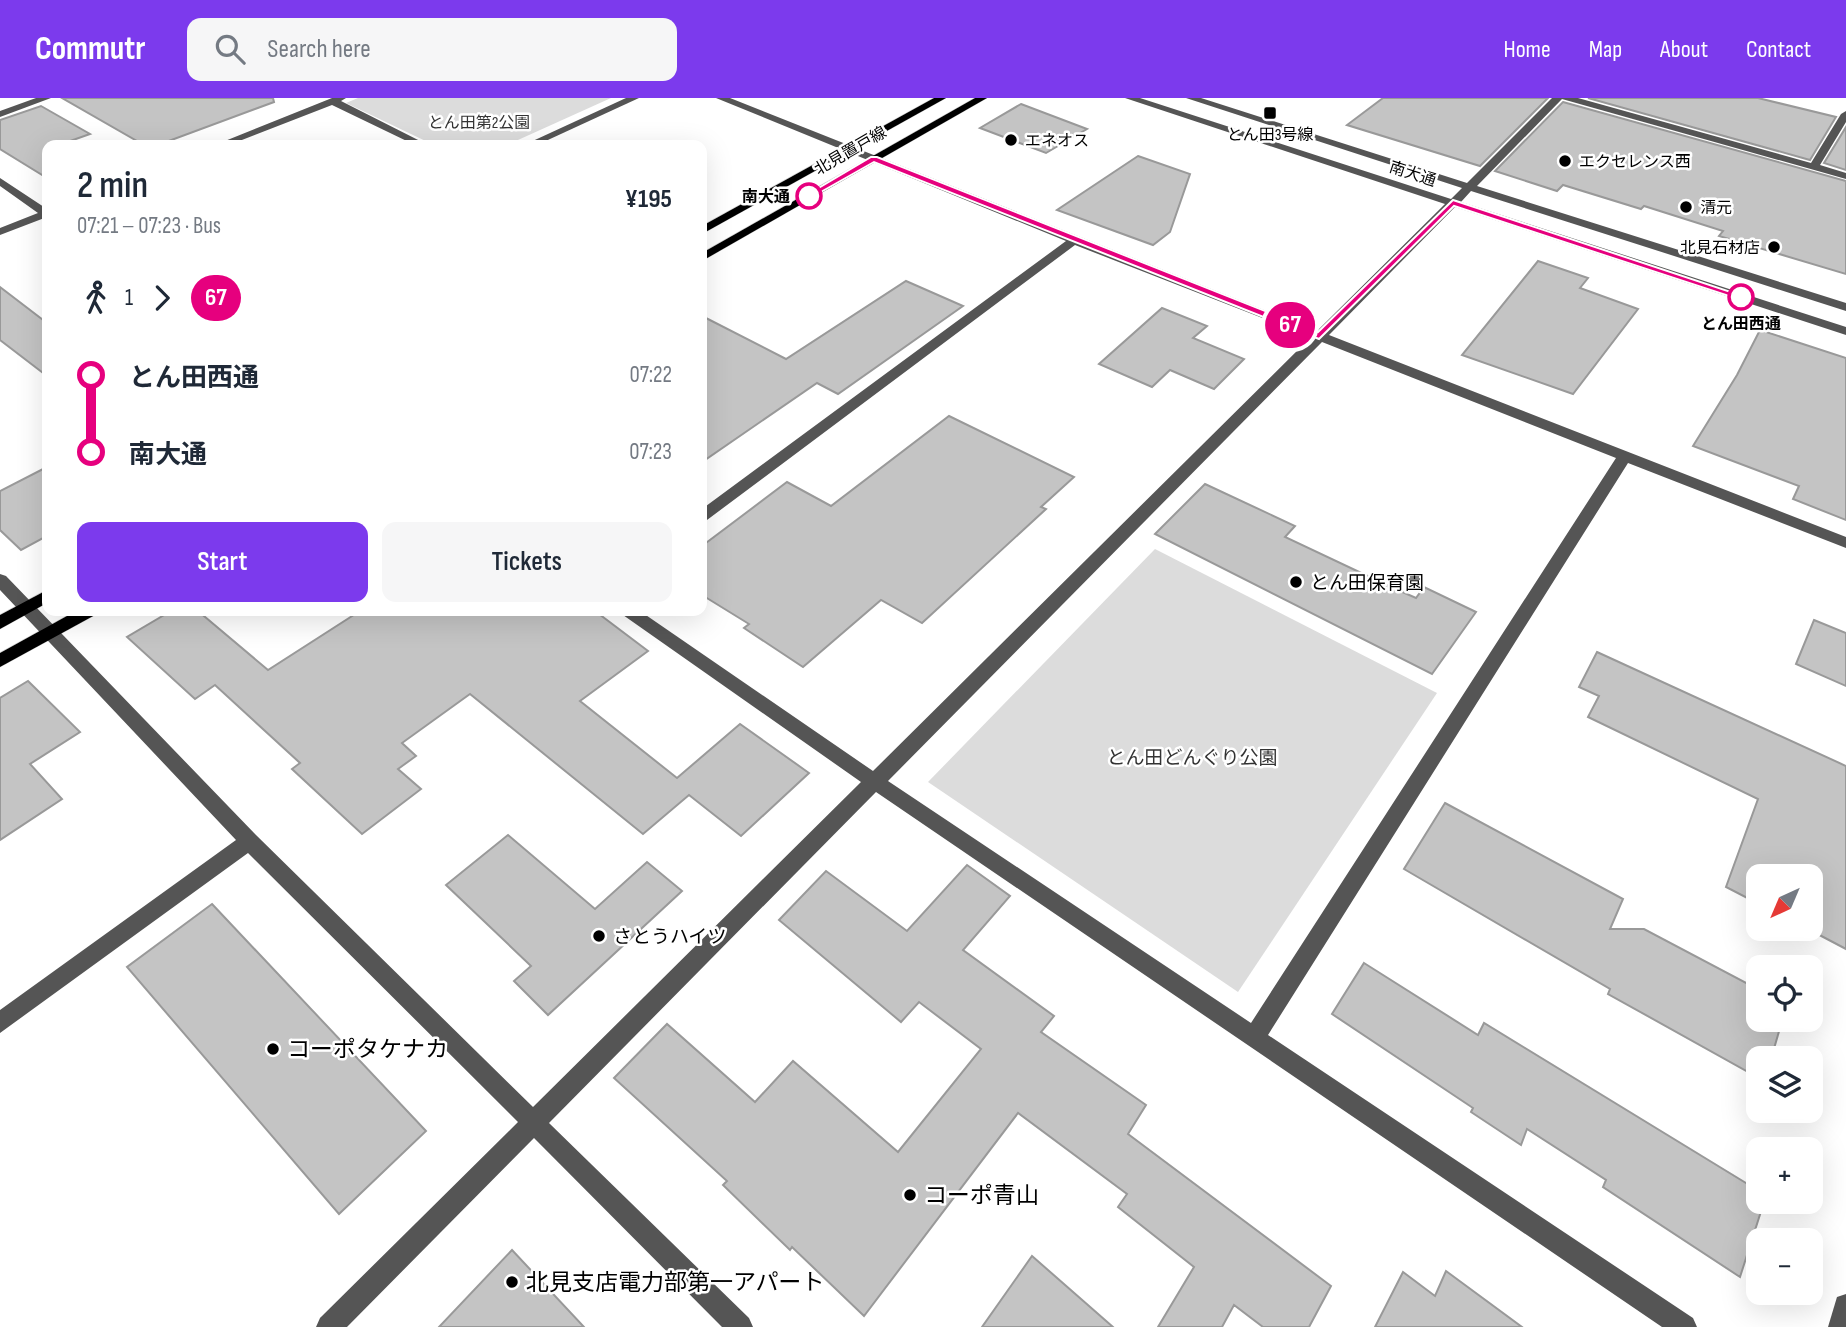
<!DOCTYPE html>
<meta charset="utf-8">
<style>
body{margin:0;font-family:"Sofia Sans Condensed","Noto Sans JP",sans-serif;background:#f6f6f7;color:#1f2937;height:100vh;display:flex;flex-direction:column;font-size:26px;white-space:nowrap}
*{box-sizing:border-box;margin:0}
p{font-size:23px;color:#747a83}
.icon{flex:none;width:38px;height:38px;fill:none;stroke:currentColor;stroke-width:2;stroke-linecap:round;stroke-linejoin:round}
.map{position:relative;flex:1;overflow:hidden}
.drawer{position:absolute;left:42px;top:42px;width:665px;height:476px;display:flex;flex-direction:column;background:#fff;border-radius:14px;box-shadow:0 7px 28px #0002}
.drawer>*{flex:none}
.badge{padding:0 14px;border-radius:23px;font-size:24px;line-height:46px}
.needle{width:46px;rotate:224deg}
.tools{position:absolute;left:1746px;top:766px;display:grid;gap:14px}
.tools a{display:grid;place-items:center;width:77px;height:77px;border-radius:14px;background:#fff;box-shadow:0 7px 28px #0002;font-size:35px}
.map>.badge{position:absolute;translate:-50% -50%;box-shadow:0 0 0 4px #fff}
.legs{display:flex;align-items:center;gap:10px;height:77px;padding:0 35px;font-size:23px}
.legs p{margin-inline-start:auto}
.overview{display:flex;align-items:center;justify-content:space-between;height:119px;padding:0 35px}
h1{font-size:38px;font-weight:600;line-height:52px}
.cta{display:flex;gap:14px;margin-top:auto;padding:14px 35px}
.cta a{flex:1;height:80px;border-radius:14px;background:#7c3aed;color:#fff;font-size:28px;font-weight:600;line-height:80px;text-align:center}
.cta a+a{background:#f6f6f7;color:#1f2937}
ul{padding:0 35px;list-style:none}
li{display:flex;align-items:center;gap:24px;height:77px;font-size:26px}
li i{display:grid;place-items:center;width:10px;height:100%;margin:0 9px;background:currentColor}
li i::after{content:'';width:18px;height:18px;margin:-9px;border:5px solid;border-radius:50%;background:#fff}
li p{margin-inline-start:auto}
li:first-child i{background:linear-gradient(#0000 50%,currentColor 0)}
li:last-child i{background:linear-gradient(currentColor 50%,#0000 0)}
header{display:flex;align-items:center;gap:42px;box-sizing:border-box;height:98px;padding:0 35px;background:#7c3aed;color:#fff}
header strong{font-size:33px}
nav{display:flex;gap:38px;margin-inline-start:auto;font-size:24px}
.search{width:490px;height:63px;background:#f6f6f7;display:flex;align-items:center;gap:18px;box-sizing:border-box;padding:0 24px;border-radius:14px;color:#747a83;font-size:26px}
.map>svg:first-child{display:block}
.green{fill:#dcdcdc}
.building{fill:#c4c4c4;stroke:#999;stroke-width:2}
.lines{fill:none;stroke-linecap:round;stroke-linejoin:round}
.major-casing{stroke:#dbdbdb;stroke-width:1}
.minor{fill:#555;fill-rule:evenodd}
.major{fill:#000;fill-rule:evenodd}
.line-1{fill:#e6007e;stroke:#fff;stroke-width:2}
.poi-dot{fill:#000;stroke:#fff;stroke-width:2.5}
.stop-1-dot{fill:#fff;stroke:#e6007e;stroke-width:3.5}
.labels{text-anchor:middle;stroke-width:5;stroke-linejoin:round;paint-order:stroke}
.far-park-label{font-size:16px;fill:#333;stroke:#fff}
.far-poi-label{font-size:16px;fill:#000;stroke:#fff;text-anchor:start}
.far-street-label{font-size:16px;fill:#000;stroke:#fff}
.far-stop-label{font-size:16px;font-weight:bold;fill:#000;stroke:#fff;text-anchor:end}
.poi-label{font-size:19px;fill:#000;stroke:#fff;text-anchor:start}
.park-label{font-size:19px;fill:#333;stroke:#fff}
.near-poi-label{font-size:23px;fill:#000;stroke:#fff;text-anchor:start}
</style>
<header>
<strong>Commutr</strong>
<div class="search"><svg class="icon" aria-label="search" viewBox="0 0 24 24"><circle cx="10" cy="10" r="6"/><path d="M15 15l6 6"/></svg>Search here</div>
<nav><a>Home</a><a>Map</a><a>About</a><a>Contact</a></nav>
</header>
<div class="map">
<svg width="1846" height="1229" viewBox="0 0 1846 1229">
<rect width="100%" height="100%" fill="#fff"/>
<g class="green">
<path d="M358 0H611L507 47H434L346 5Z"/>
<path d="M1155 451 1437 595 1238 894 928 684Z"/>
</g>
<g class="building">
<path d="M62 0H273L274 4 158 47H144Z"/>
<path d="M1383 0H1548L1480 68 1347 27Z"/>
<path d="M1588 0H1758L1836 19 1810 62Z"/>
<path d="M1563 4 1846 83V176L1719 138 1723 133 1644 108 1641 111 1563 87 1557 93 1495 73Z"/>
<path d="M1021 6 1087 31 1046 55 980 30Z"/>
<path d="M41 8 90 36 59 47H47V80L0 51V22Z"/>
<path d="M1846 29V72L1824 65Z"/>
<path d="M1138 58 1190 76 1170 134 1153 147 1057 112Z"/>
<path d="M1538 163 1588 180 1580 190 1638 211 1573 296 1462 257Z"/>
<path d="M906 183 963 208 838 296 817 285 702 364V218L786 261Z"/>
<path d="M0 189 47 225V278L0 242Z"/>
<path d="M1162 210 1207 228 1193 240 1244 261 1214 291 1170 272 1152 289 1099 266Z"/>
<path d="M1760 232 1846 260V422L1793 401 1799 388 1693 348 1737 277Z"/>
<path d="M949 318 1074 379 1041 409 1046 411 922 525 881 502 803 569 744 530 749 526 702 497V448L787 384 831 408Z"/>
<path d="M47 369V438L21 452 0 432V393Z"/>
<path d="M1205 386 1295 428 1285 439 1391 489 1416 500 1424 489 1476 514 1432 576 1155 436Z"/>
<path d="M171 513H198L268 572 360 513H595L648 553 580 603 677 680 740 626 809 675 741 738 689 697 643 736 470 596 402 645 416 658 398 671 421 691 362 736 292 671 300 665 215 587 195 601 127 539Z"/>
<path d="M1814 522 1846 535V588L1796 566Z"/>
<path d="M1597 554 1846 668V851L1808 831H1811V779H1759V806L1726 789 1758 701 1588 619 1599 598 1579 589Z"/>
<path d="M28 583 80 634 30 666 62 701 0 742V600Z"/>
<path d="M1445 705 1623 801 1610 831H1644L1752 888 1748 905 1759 911V922L1782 923 1771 961H1759V980L1608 896 1610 891 1404 771Z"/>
<path d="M508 737 595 811 647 764 682 793 548 917 514 883 531 868 446 787Z"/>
<path d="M967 767 1010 798 963 852 1054 918 1041 934 1146 1007 1128 1036 1331 1188 1309 1229H1263L1234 1207 1222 1229H1158L1194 1169 1118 1109 1127 1096 1018 1015 864 1218 792 1149 790 1152 723 1087 727 1083 614 980 667 926 755 1004 793 963 898 1054 981 951 919 904 901 924 779 822 826 773 907 833Z"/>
<path d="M212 806 426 1033 339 1116 127 869Z"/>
<path d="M1364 865 1478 937 1484 925 1759 1093V1104H1764L1740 1179 1603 1089 1606 1082 1527 1031 1521 1047 1471 1014 1473 1010 1332 916Z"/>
<path d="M512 1152 584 1229H439Z"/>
<path d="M1032 1158 1113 1229H982Z"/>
<path d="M1446 1173 1522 1229H1375L1403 1174 1435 1198Z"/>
</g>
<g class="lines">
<defs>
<g id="major">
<path d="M934 0H946L702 136V128Z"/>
<path d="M975 0H987L702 163V155Z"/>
<path d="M47 492V505L0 531V517Z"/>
<path d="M76 513H97L95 517 0 569V555Z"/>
</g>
</defs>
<use href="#major" class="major-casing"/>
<g class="minor">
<path d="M36 0H51L0 19V13Z"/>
<path d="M332 0H346L341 3 428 47H415L332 7 229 47H215Z"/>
<path d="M626 0H639L537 47H524Z"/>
<path d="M716 0H730L1317 233 1445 106 1125 0H1140L1451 101 1462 90 1186 0H1201L1467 85 1552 0H1578L1811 65 1841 16 1846 13V24L1820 67 1846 75V81L1562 1 1477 88 1846 205V213L1471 93 1461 104 1846 229V237L1455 109 1329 237 1846 439V450L1628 365 1268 937 1693 1220 1697 1229H1662L876 694 549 1025 749 1220 753 1229H722L534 1040 347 1229H316L320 1220 518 1024 248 755 0 935V912L236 742 0 492V476L6 478 256 737 533 1009 861 684 623 517 621 513H640L873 673 1311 239 1075 147 707 422 702 423V411L1066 143ZM1322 244 1616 360 1251 925 888 683Z"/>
<path d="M0 80 47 111V119L0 137V130L38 115 0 88Z"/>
<path d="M1846 1196V1229H1828L1837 1199Z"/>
</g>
<use href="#major" class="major"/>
</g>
<path class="line-1" d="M871 59H877L1318 234 1453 102 1746 199 1738 201 1454 108 1319 241 874 64 812 99 805 98Z"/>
<g class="poi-dot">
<rect x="1263" y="8" width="14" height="14" rx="3.5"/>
<circle cx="1011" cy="42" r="7"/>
<circle cx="1565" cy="63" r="7"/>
<circle cx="1686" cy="109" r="7"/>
<circle cx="1774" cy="149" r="7"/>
<circle cx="1296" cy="484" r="7"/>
<circle cx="599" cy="838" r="7"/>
<circle cx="273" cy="951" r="7"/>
<circle cx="910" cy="1097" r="7"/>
<circle cx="512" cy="1184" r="7"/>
</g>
<g class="stop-1-dot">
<circle cx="809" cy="98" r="12"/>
<circle cx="1741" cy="199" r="12"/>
</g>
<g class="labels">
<g class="far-park-label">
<text x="479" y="30">とん田第2公園</text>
</g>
<g class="far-poi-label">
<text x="1270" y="42" text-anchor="middle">とん田3号線</text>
<text x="1025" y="48">エネオス</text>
<text x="1579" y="69">エクセレンス西</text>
<text x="1700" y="115">清元</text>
<text x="1760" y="155" text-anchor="end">北見石材店</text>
</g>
<g class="far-street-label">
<text transform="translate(850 52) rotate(-30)" y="6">北見置戸線</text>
<text transform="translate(1413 75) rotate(18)" y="6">南大通</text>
</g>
<g class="far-stop-label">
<text x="790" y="104">南大通</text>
<text x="1741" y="231" text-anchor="middle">とん田西通</text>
</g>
<g class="poi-label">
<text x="1310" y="491">とん田保育園</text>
<text x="613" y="845">さとうハイツ</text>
</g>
<g class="park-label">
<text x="1192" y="666">とん田どんぐり公園</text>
</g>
<g class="near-poi-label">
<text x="287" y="959">コーポタケナカ</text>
<text x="924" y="1105">コーポ青山</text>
<text x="526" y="1192">北見支店電力部第一アパート</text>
</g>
</g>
</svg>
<div class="tools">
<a><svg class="needle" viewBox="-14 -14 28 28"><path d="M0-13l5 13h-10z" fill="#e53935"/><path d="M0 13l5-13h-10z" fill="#747a83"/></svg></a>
<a><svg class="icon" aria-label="locate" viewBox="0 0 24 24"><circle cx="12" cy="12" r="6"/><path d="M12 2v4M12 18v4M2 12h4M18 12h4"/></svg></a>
<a><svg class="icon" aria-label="layers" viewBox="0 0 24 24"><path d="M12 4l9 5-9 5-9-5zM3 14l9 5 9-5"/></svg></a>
<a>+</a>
<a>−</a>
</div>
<b class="badge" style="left:1290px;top:227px;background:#e6007e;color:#fff">67</b>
<section class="drawer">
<div class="overview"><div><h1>2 min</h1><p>07:21 – 07:23 · Bus</p></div><b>¥195</b></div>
<div class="legs"><svg class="icon" aria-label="walk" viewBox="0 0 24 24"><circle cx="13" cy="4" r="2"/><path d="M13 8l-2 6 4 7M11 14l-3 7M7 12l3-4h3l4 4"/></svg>1<svg class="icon" aria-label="forward" viewBox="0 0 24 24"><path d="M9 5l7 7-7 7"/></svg><b class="badge" style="background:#e6007e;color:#fff">67</b></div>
<ul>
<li><i style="color:#e6007e"></i><b>とん田西通</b><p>07:22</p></li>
<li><i style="color:#e6007e"></i><b>南大通</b><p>07:23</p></li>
</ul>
<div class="cta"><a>Start</a><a>Tickets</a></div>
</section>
</div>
